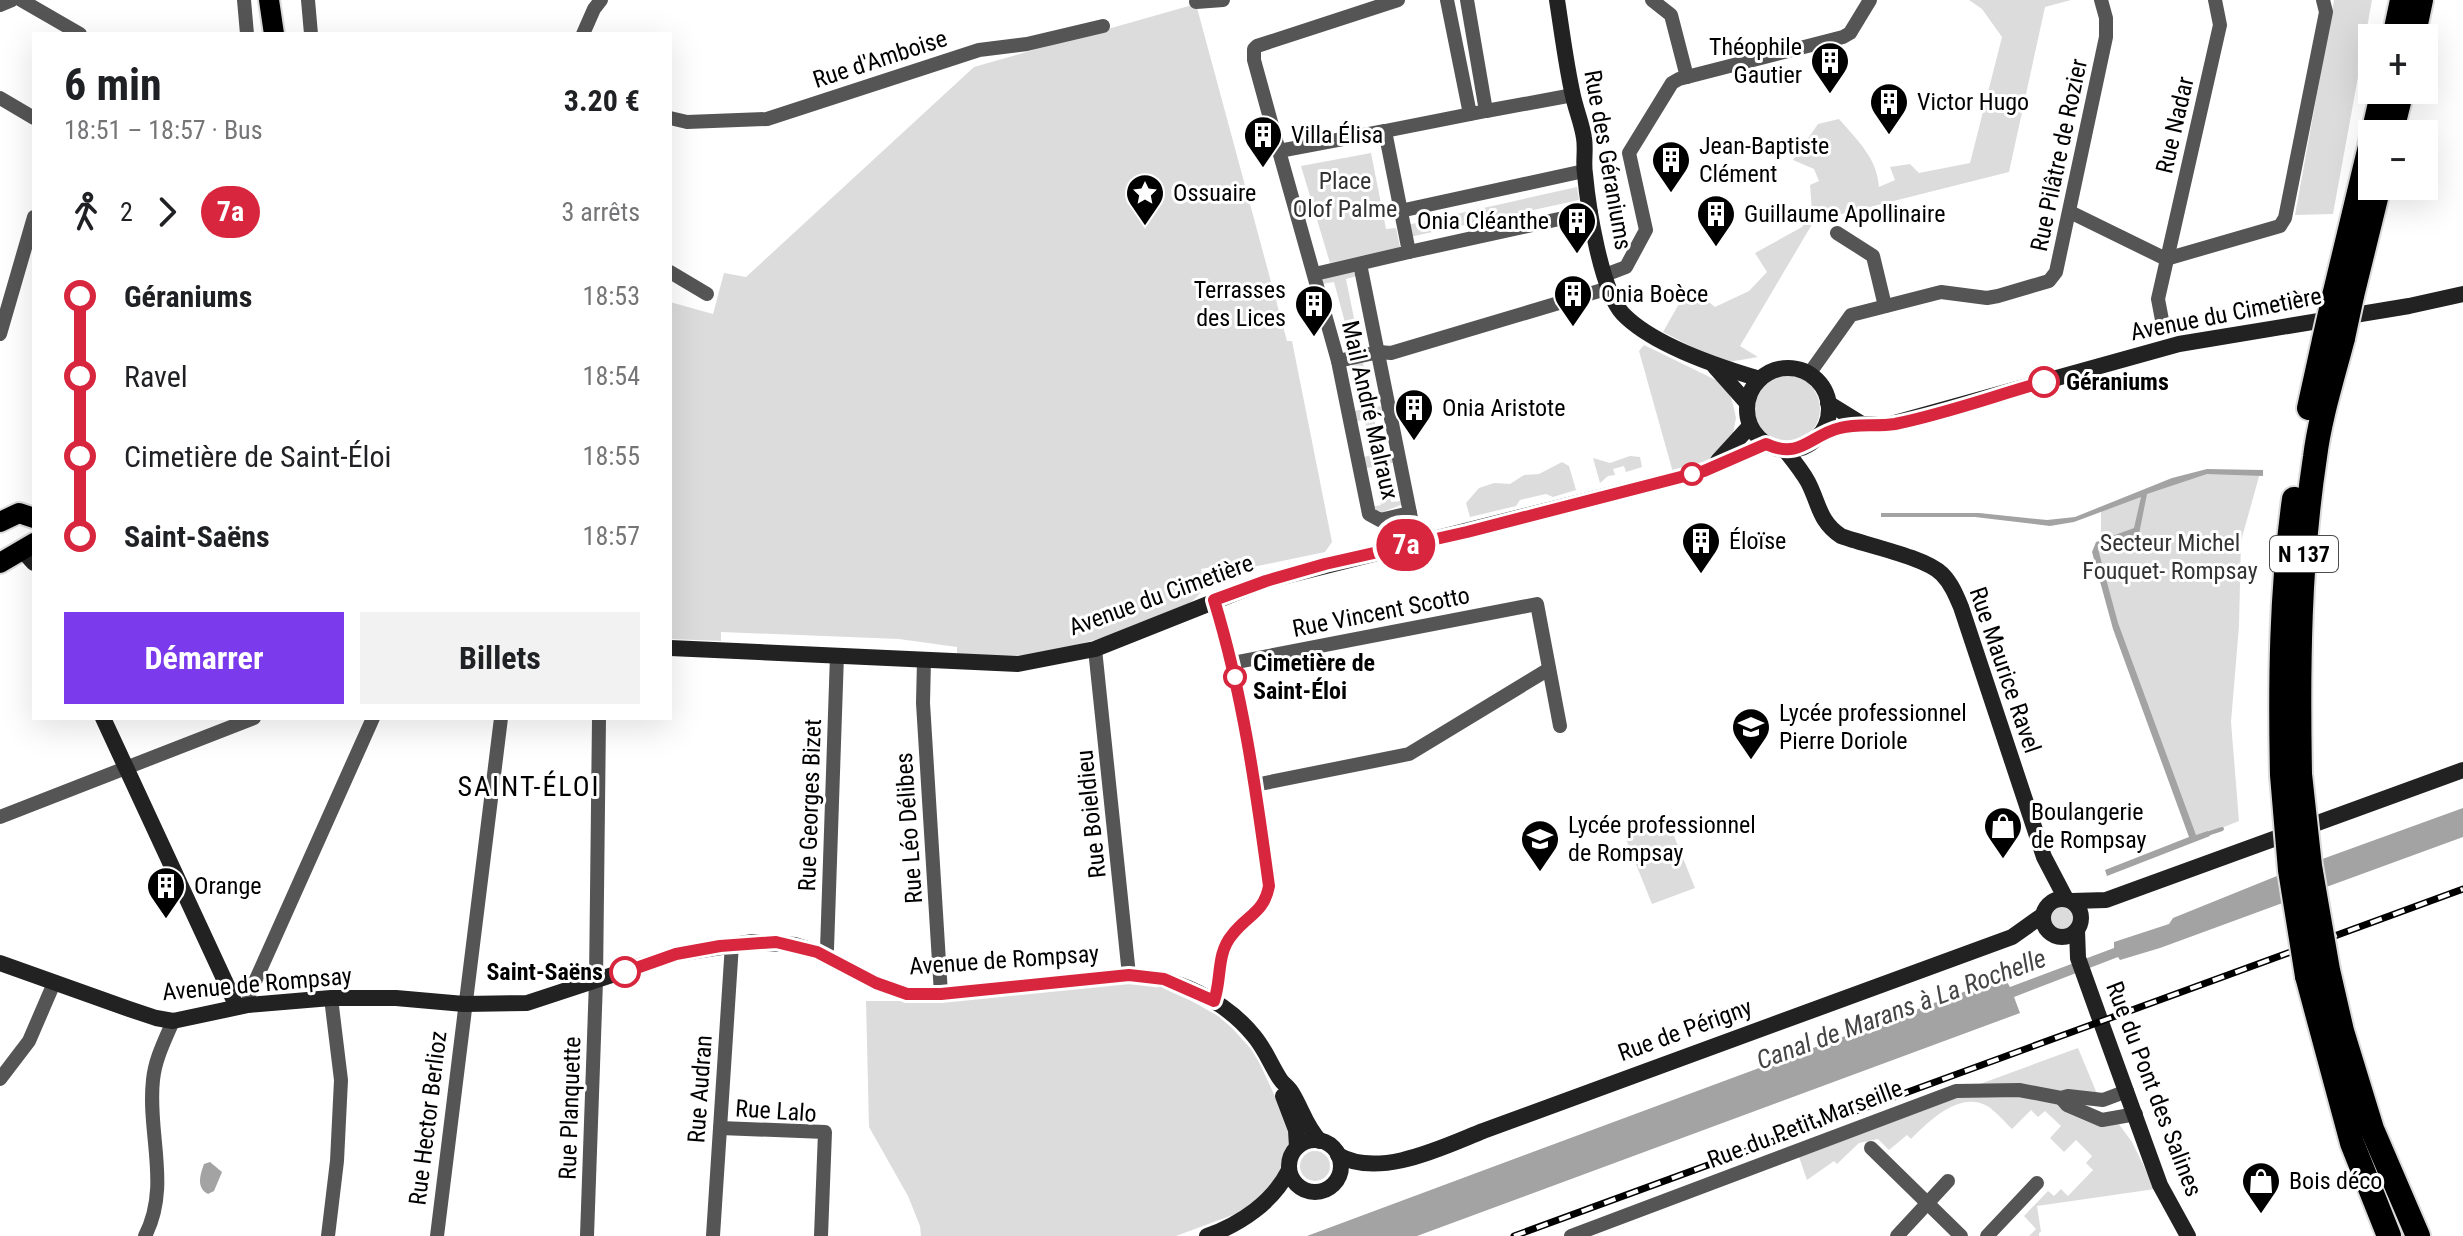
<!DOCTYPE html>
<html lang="fr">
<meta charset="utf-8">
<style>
body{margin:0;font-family:"Roboto Condensed",sans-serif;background:#f2f2f2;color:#202124;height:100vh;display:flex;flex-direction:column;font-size:30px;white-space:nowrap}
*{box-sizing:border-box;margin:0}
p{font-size:26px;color:#757577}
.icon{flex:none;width:44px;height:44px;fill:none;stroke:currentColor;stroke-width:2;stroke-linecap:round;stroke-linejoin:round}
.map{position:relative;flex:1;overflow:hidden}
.sheet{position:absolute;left:32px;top:32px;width:640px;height:688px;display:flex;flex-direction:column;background:#fff;border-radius:0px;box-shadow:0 8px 32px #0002}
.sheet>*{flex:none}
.badge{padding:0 16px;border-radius:26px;font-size:28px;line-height:52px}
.fabs{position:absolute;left:2358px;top:24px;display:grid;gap:16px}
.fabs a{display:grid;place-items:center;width:80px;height:80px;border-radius:0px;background:#fff;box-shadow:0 8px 32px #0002;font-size:40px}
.map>.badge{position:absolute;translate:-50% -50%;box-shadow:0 0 0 4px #fff}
.legs{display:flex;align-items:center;gap:12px;height:88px;padding:0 32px;font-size:26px}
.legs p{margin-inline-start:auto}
.overview{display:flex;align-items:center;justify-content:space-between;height:136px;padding:0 32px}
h1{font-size:44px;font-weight:700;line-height:60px}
.primary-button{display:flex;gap:16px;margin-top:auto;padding:16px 32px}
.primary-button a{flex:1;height:92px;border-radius:0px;background:#7c3aed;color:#fff;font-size:32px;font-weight:700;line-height:92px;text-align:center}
.primary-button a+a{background:#f2f2f2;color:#202124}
ul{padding:0 32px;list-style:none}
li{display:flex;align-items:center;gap:28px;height:80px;font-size:30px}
li i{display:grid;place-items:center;width:12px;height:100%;margin:0 10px;background:currentColor}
li i::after{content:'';width:20px;height:20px;margin:-10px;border:6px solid;border-radius:50%;background:#fff}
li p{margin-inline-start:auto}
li:first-child i{background:linear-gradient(#0000 50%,currentColor 0)}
li:last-child i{background:linear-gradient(currentColor 50%,#0000 0)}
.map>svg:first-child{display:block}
.green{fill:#dcdcdc}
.water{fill:#a3a3a3}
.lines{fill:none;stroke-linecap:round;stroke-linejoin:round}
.stream{stroke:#a3a3a3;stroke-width:4}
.primary-casing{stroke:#dbdbdb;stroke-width:24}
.highway-casing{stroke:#dbdbdb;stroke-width:28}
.street{stroke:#555;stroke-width:14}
.secondary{stroke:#222;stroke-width:16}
.primary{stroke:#000;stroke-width:20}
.highway{stroke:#000;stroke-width:24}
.rail-casing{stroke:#000;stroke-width:7}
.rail{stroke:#fff;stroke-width:4;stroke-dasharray:12;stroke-linecap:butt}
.highway-bridge-casing{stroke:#dbdbdb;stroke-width:28;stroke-linecap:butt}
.highway-bridge{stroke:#000;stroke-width:24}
.line-1-casing{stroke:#fff;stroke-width:18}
.line-1{stroke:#d7263d;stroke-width:12}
.stop-1-dot{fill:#fff;stroke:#d7263d;stroke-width:4}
.labels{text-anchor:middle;stroke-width:6;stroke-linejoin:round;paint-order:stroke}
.shield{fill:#fff;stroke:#4c4c4c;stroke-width:2}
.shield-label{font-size:22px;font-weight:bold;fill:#000}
.poi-label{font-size:24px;fill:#000;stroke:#fff;text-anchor:start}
.street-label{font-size:24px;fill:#000;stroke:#fff}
.park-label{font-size:24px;fill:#333;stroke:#fff}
.stop-label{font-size:24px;font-weight:bold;fill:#000;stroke:#fff;text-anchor:start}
.water-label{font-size:26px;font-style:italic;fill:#444;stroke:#fff}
.quarter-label{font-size:28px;letter-spacing:2px;fill:#000;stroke:#fff}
</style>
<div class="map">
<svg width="2463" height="1236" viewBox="0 0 2463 1236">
<rect width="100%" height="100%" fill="#fff"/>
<g class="green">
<path d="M1969 0H2071L2045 7 2009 172 1814 221 1740 346 1758 357 1723 363 1663 332 1689 286 1715 307 1749 291 1767 272 1755 253 1802 227 1812 211 1810 185 1819 181 1814 169 1793 160 1818 124 1839 119C1858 141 1877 158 1879 187L1895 180 1890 167 1910 164 1919 173 1970 163 2002 37 1982 9Z"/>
<path d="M2334 0H2372L2333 214 2295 215Z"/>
<path d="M1196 4 1287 341H1292L1332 542 1325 552 1219 574 1217 566 1201 569C1203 577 1205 585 1200 593 1186 617 1062 651 1032 655 1007 657 982 655 957 654V647L899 639 721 632V641L670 639V302L713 314 724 273 746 277 974 67Z"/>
<path d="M1371 153 1386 229 1396 228 1400 247 1330 263 1301 166Z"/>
<path d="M1577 187 1579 200 1410 237 1407 225Z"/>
<path d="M1353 271 1357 276 1346 279 1372 407 1383 406 1385 415 1374 418 1381 453 1392 451 1395 462 1384 465 1391 502 1402 501 1403 504 1383 512 1372 511 1371 507 1381 505 1374 467 1366 468 1364 457 1371 455 1365 420 1356 421 1354 411 1363 409 1347 330 1334 282 1322 284 1324 278Z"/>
<path d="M1644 345 1724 384 1732 400 1736 418 1733 433 1703 468 1674 476 1639 351Z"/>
<circle cx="1786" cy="409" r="34"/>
<path d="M1630 456 1640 457 1642 467 1626 472 1624 466 1613 469 1615 475 1608 476 1600 483 1593 458 1610 463Z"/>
<path d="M1562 462 1569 466 1576 490 1553 497 1546 494 1520 500 1516 506 1470 517 1466 503 1479 488 1494 483 1510 484 1524 475 1539 474Z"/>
<path d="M2207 471 2260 473 2241 541 2239 626 2231 722 2239 821 2194 839 2115 624 2096 546 2101 543V510L2130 496Z"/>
<path d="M1668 821 1695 888 1652 904 1625 837Z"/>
<circle cx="2062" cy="917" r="15"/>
<path d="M1118 983H1147L1176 992 1218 1016 1232 1028 1251 1049 1260 1064 1290 1129C1293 1143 1284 1158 1283 1173L1246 1210 1176 1236H921L920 1226 908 1196 869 1127 866 1001H945Z"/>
<path d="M2078 1048 2098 1096 2062 1098 2118 1123 2132 1142 2155 1189 2037 1206 2041 1232 2039 1233V1236H2029L2036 1229 2024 1216 2048 1191 2054 1196 2061 1189 2068 1196 2093 1170 2086 1163 2092 1156 2076 1140 2064 1152 2050 1138 2061 1126 2045 1111 2038 1117 2031 1110 2012 1129C2005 1122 1997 1113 1989 1107 1961 1089 1929 1121 1911 1139L1907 1135 1889 1150 1878 1139 1859 1143 1837 1164 1834 1161 1807 1180 1797 1151Z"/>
<circle cx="1315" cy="1166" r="15"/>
</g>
<g class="water">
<path d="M2207 469 2263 470V476L2207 474 2147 494 2139 534 2098 549 2118 623 2196 835 2208 831 2210 836 2107 876 2105 870 2189 837 2113 629 2092 552 2096 542 2134 528 2141 497 2074 522 2050 526 1975 517H1881V513H1979L2047 520 2075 517 2172 478Z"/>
<path d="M2463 808V837L2160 948 2120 960 2118 957 2014 997 2020 1013 1417 1236H1307L2004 977 2010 987 2114 948V942L2169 924 2173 918 2292 870Z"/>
<path d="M210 1162 222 1172 214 1191 208 1194C196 1188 200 1175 204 1164Z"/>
</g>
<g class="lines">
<path class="stream" d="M2204 835 2222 829"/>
<defs>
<g id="primary">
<path d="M269 0 274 34"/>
<path d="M0 522 19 513 34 518"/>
<path d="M0 563 34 543"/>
</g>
<g id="highway">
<path d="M2394 38 2402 0"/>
<path d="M2413 38 2421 0"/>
<path d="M2373 134 2383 90"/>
<path d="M2391 134 2402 90"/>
<path d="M2334 296 2372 138"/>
<path d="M2352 296 2379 186"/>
<path d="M2309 408 2324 340"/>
<path d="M2300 774C2298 668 2299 562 2315 457 2320 417 2333 377 2343 338"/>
<path d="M2282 775C2280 683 2281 591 2294 499"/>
<path d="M2328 970 2342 1031 2372 1129 2418 1236"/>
<path d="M2307 976 2352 1143 2389 1236"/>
</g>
</defs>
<use href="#primary" class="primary-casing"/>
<use href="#highway" class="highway-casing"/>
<g class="street">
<path d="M21 0 80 34"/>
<path d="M244 0 247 34"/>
<path d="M308 0 311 34"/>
<path d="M1447 0 1470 114"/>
<path d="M1652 0 1671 15 1687 77"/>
<path d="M1196 2 1223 0"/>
<path d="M0 5 12 0"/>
<path d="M583 34 594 9 601 0"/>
<path d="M0 98 34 118"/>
<path d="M1486 111 1573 95"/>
<path d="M670 118 687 122 767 119 979 50 1027 44 1103 26"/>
<path d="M1385 131 1486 111 1467 0"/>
<path d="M1279 151 1254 60V49L1257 46 1398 0"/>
<path d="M1400 211 1584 171"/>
<path d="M2070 212 2166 259 2280 226 2285 218 2326 12 2323 0"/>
<path d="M1837 233 1873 256 1885 306"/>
<path d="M1409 252 1591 212"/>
<path d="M670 272 707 294"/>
<path d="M1315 274 1409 252 1385 131 1279 151 1338 361 1369 514 1380 520 1410 513 1360 264"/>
<path d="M1605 275 1626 267 1646 230 1629 153 1672 83 1679 79 1843 37 1850 33 1870 0"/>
<path d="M2162 320 2158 299 2220 25 2215 0"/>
<path d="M0 334 34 217"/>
<path d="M1338 361 1379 352 1391 353 1609 288"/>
<path d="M1809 374 1851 315 1941 292 1987 298 1998 296 2049 281 2056 272 2106 37V18L2101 0"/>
<path d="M1410 513 1416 543"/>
<path d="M1095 649 1129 975"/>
<path d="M924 660 923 703 941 994"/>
<path d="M1232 663 1537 604 1560 726"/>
<path d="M1255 785 1409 754 1549 669"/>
<path d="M0 817 254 718"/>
<path d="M824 956 827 949 837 655"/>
<path d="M1214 1001C1222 979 1216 955 1231 935 1247 915 1264 913 1269 886 1256 790 1242 694 1214 600"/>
<path d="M248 1005 249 995 373 718"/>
<path d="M0 1079 29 1041 54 983"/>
<path d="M2061 1098 2067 1105 2102 1120 2136 1114"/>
<path d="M720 1128 825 1132 821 1236"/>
<path d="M1871 1148 1961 1236"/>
<path d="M145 1236C171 1186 147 1133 153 1080 155 1059 165 1040 173 1021"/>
<path d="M328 1236 337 1161 341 1080 331 998"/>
<path d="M437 1236 501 718"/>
<path d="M587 1236 596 981 599 718"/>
<path d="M713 1236 732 944"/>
<path d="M1571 1236 1956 1091 2019 1090 2061 1098 2068 1096 2103 1100 2127 1091"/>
<path d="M1897 1236 1948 1181"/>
<path d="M1987 1236 2037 1183"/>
</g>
<g class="secondary">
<path d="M1557 0C1562 32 1566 65 1573 96 1576 110 1582 124 1584 138 1586 150 1583 162 1585 174 1588 207 1601 291 1623 314 1653 345 1719 367 1760 379"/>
<path d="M1715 367 1747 403"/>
<circle cx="1788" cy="409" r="41"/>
<path d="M1828 403 1862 424H1891L2179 344 2409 306 2463 294"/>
<path d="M1785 450C1793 460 1802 471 1808 482 1819 503 1819 522 1841 536 1865 545 1925 557 1942 574 1951 583 1956 595 1961 607L2044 857 2066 899"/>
<path d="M1718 461 1750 426"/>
<path d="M23 551 34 563"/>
<path d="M670 648 1018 664 1095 649 1266 581 1704 471 1766 444"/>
<path d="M103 718 237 1007"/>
<circle cx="2062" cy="918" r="19"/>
<path d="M2072 901 2106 900 2463 770"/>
<path d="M2077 930 2078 958 2106 1036 2160 1185 2188 1236"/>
<path d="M0 963 129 1009 156 1018 173 1021 248 1005 331 998H396L464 1004 527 1003 676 954 753 942 795 945 817 952 876 983 907 994H941L1129 975C1176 977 1224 999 1254 1036 1265 1049 1271 1065 1280 1079 1283 1084 1289 1087 1292 1093 1302 1109 1306 1127 1320 1141"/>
<path d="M1283 1096 1296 1130 1297 1147"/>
<circle cx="1315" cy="1166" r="26"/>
<path d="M1338 1155C1379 1179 1443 1147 1483 1131L2012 937 2043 915"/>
<path d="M1207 1236C1241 1224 1273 1202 1289 1170"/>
</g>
<use href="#primary" class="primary"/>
<use href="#highway" class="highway"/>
<defs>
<path id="rail" d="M1514 1236 2463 889"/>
</defs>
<use href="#rail" class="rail-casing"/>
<use href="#rail" class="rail"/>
<defs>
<g id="highway-bridge">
<path d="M2343 338 2352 296"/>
<path d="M2324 340 2334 296"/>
<path d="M2300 774 2310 866 2328 970"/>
<path d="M2282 775 2290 870 2307 976"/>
</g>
</defs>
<use href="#highway-bridge" class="highway-bridge-casing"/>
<use href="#highway-bridge" class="highway-bridge"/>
</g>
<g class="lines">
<defs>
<path id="line-1" d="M625 972 676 954 720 946 776 942 817 952 876 983 907 994H941L1129 975 1164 979 1214 1001C1222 979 1216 954 1232 935 1247 915 1264 913 1269 886 1256 790 1243 694 1214 600L1266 581 1325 564 1467 532 1704 471 1766 444C1801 460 1810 435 1840 428 1858 423 1876 427 1895 424 1945 414 1994 396 2044 382"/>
</defs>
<use href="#line-1" class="line-1-casing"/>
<use href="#line-1" class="line-1"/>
</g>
<defs>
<symbol id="building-pin" viewBox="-11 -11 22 30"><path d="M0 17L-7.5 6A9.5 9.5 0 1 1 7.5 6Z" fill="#000" stroke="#fff"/><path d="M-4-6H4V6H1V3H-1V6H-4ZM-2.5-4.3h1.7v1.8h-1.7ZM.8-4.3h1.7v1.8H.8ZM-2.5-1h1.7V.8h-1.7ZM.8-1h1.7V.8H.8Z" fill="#fff"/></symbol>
<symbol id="sight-pin" viewBox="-11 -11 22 30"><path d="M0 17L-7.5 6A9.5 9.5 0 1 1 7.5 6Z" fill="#000" stroke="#fff"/><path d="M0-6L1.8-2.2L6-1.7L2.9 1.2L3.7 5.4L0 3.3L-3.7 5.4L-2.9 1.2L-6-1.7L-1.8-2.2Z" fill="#fff"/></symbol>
<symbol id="school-pin" viewBox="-11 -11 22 30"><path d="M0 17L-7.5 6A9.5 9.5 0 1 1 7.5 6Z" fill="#000" stroke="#fff"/><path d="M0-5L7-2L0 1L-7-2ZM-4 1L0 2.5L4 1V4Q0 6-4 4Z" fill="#fff"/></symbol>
<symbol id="shop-pin" viewBox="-11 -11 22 30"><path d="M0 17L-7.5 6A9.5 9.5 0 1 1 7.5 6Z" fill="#000" stroke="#fff"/><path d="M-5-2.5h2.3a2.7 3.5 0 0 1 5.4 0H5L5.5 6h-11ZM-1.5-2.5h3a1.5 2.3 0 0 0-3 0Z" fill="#fff"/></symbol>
</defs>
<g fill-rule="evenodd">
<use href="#building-pin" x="1808" y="39" width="44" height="60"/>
<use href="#building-pin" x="1867" y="80" width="44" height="60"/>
<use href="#building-pin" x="1241" y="113" width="44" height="60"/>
<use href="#building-pin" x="1649" y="138" width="44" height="60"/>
<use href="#sight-pin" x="1123" y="171" width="44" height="60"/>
<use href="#building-pin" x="1694" y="192" width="44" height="60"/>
<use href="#building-pin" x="1555" y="199" width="44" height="60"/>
<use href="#building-pin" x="1551" y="272" width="44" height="60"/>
<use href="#building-pin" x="1292" y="282" width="44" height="60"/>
<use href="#building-pin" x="1392" y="386" width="44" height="60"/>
<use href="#building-pin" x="1679" y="519" width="44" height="60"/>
<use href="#school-pin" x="1729" y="705" width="44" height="60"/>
<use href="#shop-pin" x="1981" y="804" width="44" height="60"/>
<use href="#school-pin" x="1518" y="817" width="44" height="60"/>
<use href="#building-pin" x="144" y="864" width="44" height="60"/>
<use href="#shop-pin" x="2239" y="1159" width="44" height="60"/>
</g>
<g class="stop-1-dot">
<circle cx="2044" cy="382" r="14"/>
<circle cx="1692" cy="474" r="10"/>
<circle cx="1235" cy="677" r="10"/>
<circle cx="625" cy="972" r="14"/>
</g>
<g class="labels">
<rect class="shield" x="2270" y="536" width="68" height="36" rx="6"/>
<g class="shield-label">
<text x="2304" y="562">N 137</text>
</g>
<g class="poi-label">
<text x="1802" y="55" text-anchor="end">Théophile<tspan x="1802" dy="28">Gautier</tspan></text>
<text x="1917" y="110">Victor Hugo</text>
<text x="1291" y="143">Villa Élisa</text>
<text x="1699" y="154">Jean-Baptiste<tspan x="1699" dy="28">Clément</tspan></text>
<text x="1173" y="201">Ossuaire</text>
<text x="1744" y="222">Guillaume Apollinaire</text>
<text x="1549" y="229" text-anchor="end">Onia Cléanthe</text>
<text x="1286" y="298" text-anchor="end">Terrasses<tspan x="1286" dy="28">des Lices</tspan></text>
<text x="1601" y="302">Onia Boèce</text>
<text x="1442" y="416">Onia Aristote</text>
<text x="1729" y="549">Éloïse</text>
<text x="1779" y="721">Lycée professionnel<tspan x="1779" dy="28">Pierre Doriole</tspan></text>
<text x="2031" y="820">Boulangerie<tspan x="2031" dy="28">de Rompsay</tspan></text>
<text x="1568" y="833">Lycée professionnel<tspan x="1568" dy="28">de Rompsay</tspan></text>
<text x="194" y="894">Orange</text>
<text x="2289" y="1189">Bois déco</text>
</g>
<g class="street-label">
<text transform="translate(880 59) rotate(-18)" y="8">Rue d'Amboise</text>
<text transform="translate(2175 125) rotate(-77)" y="8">Rue Nadar</text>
<text transform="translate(2059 155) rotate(-78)" y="8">Rue Pilâtre de Rozier</text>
<text transform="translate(1608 160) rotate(80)" y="8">Rue des Géraniums</text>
<text transform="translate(2226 314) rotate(-11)" y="8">Avenue du Cimetière</text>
<text transform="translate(1370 410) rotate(77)" y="8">Mail André Malraux</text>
<text transform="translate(1161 595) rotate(-20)" y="8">Avenue du Cimetière</text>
<text transform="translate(1381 612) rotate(-11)" y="8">Rue Vincent Scotto</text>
<text transform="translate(2005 670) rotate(71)" y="8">Rue Maurice Ravel</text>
<text transform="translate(810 805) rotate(-88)" y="8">Rue Georges Bizet</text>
<text transform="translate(1091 814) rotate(-96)" y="8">Rue Boieldieu</text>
<text transform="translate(909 828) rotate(-94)" y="8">Rue Léo Délibes</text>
<text transform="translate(1004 960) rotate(-4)" y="8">Avenue de Rompsay</text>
<text transform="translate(257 984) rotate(-5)" y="8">Avenue de Rompsay</text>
<text transform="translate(1685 1030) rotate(-20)" y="8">Rue de Périgny</text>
<text transform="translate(700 1089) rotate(-86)" y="8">Rue Audran</text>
<text transform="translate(2154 1089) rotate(69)" y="8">Rue du Pont des Salines</text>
<text transform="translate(570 1108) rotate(-88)" y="8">Rue Planquette</text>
<text transform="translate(776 1111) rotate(4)" y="8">Rue Lalo</text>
<text transform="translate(428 1118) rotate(-83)" y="8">Rue Hector Berlioz</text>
<text transform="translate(1805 1124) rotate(-21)" y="8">Rue du Petit Marseille</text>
</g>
<g class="park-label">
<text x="1345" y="189">Place<tspan x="1345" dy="28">Olof Palme</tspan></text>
<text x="2170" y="551">Secteur Michel<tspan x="2170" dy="28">Fouquet- Rompsay</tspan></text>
</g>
<g class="stop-label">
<text x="2066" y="390">Géraniums</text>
<text x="1253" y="671">Cimetière de<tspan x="1253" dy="28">Saint-Éloi</tspan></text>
<text x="603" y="980" text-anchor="end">Saint-Saëns</text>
</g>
<g class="water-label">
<text transform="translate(1901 1009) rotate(-20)" y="9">Canal de Marans à La Rochelle</text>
</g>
<g class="quarter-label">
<text x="529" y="796">SAINT-ÉLOI</text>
</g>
</g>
</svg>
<div class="fabs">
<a>+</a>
<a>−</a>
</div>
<b class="badge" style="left:1406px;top:545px;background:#d7263d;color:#fff">7a</b>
<section class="sheet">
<div class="overview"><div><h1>6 min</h1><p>18:51 – 18:57 · Bus</p></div><b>3.20 €</b></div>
<div class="legs"><svg class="icon" aria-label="walk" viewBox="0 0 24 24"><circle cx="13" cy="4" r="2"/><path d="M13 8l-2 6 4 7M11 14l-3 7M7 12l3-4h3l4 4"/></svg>2<svg class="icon" aria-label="forward" viewBox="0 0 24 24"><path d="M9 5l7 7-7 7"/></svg><b class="badge" style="background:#d7263d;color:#fff">7a</b><p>3 arrêts</p></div>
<ul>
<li><i style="color:#d7263d"></i><b>Géraniums</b><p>18:53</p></li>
<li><i style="color:#d7263d"></i><span>Ravel</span><p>18:54</p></li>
<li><i style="color:#d7263d"></i><span>Cimetière de Saint-Éloi</span><p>18:55</p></li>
<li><i style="color:#d7263d"></i><b>Saint-Saëns</b><p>18:57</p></li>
</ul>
<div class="primary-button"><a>Démarrer</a><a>Billets</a></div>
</section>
</div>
